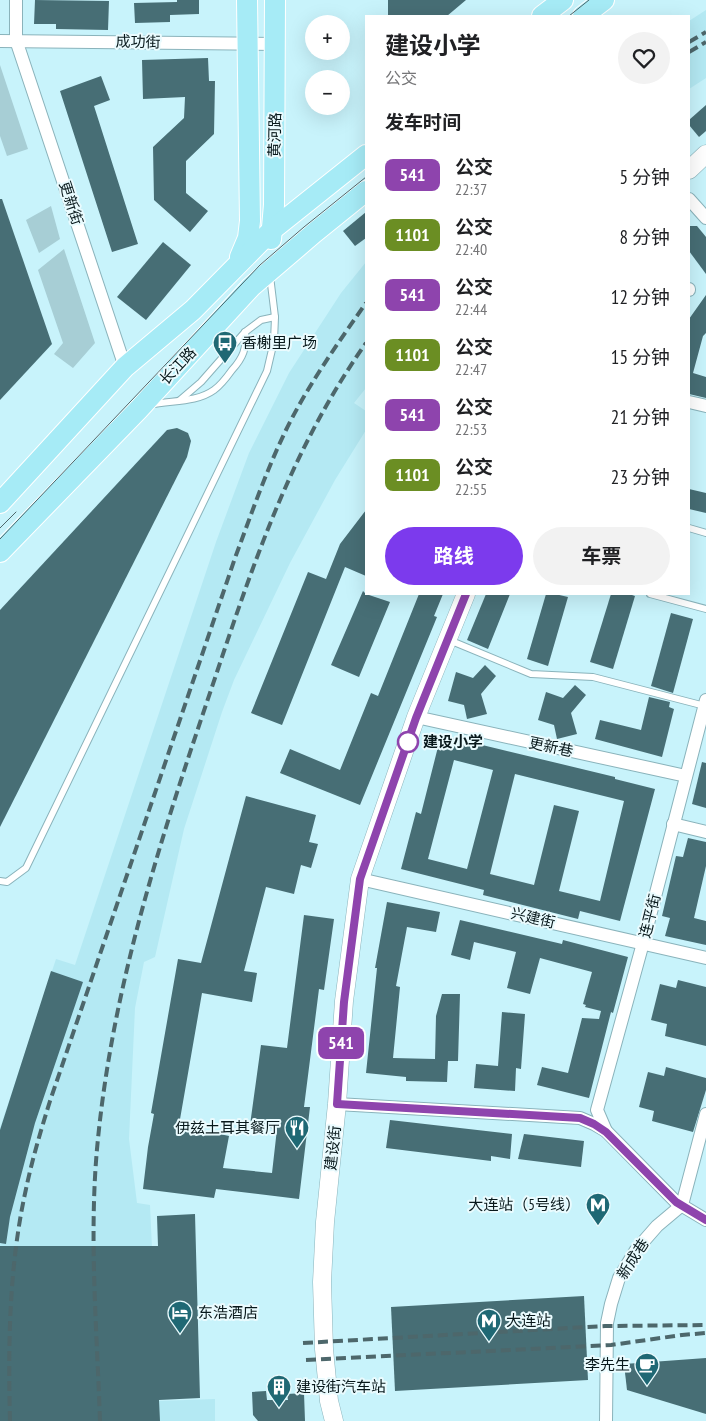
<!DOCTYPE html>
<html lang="zh">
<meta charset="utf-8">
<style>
body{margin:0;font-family:"PT Sans Narrow","Noto Sans SC",sans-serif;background:#f2f2f2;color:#202124;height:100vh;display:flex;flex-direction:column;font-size:19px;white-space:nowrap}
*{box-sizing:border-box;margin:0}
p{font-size:16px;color:#757577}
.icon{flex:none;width:28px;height:28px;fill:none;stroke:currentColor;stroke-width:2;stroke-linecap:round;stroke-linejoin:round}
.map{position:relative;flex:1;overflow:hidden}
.side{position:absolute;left:365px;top:15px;width:325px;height:580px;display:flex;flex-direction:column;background:#fff;border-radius:0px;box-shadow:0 5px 20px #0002}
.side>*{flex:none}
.badge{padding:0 10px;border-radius:8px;font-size:18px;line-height:32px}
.controls{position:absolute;left:305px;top:15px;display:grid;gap:10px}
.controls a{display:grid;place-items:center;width:45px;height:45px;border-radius:50%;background:#fff;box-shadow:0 5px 20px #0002;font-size:25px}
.map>.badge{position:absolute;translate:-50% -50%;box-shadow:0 0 0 2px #fff}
h2{padding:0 20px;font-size:19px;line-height:45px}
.round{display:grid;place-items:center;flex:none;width:52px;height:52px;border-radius:26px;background:#f2f2f2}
.overview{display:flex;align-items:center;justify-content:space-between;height:85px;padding:0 20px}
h1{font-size:24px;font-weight:700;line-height:38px}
.cta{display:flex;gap:10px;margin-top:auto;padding:10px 20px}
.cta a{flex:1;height:58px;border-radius:30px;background:#7c3aed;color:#fff;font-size:20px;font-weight:700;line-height:58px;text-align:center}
.cta a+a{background:#f2f2f2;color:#202124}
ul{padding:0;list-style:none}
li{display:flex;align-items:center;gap:15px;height:60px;padding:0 20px}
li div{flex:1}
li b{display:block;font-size:19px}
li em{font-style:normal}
li .badge{min-width:55px;font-weight:700;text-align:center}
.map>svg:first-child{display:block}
.built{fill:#b4e9f3}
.green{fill:#a7ced5}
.building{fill:#476e75;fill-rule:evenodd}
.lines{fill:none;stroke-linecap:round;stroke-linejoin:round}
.lane-casing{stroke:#8ab3bb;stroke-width:8}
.street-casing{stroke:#8ab3bb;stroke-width:14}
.secondary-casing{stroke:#8ab3bb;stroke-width:19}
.primary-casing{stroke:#fff;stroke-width:22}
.lane{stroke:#fff;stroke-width:6}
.street{stroke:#fff;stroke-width:12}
.secondary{stroke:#fff;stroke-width:18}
.primary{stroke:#a6ebf6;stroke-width:20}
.tram{stroke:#4d676b;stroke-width:1}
.rail{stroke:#4d676b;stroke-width:4;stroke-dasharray:10 5;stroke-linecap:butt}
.line-casing{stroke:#fff;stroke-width:11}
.line{stroke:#8e44ad;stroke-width:8}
.stop-dot{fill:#fff;stroke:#8e44ad;stroke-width:2.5}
.labels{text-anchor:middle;stroke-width:4;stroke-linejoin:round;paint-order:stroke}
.street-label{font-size:15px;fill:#08181b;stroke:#eafbfe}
.poi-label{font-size:15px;fill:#08181b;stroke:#eafbfe;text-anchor:start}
.stop-label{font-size:15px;font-weight:bold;fill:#08181b;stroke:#eafbfe;text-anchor:start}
</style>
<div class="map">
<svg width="706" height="1421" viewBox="0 0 706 1421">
<rect width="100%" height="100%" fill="#c8f3fb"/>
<g class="built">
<path d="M706 10V78L689 89V21Z"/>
<path d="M366 262V388L354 403 366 411V430L335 480 290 563 234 680 222 712 184 829 155 957 144 962 135 1008 129 1139 137 1203 150 1205 159 1401 215 1399V1421H0V1128L56 959 75 965 216 542 249 453 289 373 341 293Z"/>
</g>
<g class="green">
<path d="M0 65 28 149 7 156 0 136Z"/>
<path d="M51 206 60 239 39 253 26 220Z"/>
<path d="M64 249 95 343 73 368 54 354 63 343 38 270Z"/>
</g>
<g class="building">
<path d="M35 0 109 1 108 30 56 29V24H34Z"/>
<path d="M177 0H199V14L170 15V22L135 23 134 3 177 2Z"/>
<path d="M388 0H466L447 16H388Z"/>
<path d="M208 58 209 81H215L214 134 186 161V193L208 211 190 232 154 200 153 147 184 118 185 97 143 99 142 60Z"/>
<path d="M101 76 110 100 94 106 138 244 112 252 60 91Z"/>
<path d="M706 105V131L699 137 689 125V120Z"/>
<path d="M0 199H2L52 344 0 400Z"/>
<path d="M366 212V238L355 246 343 231Z"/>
<path d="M689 226H697L706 237V274L689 251Z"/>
<path d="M163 242 191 265 146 320 117 297Z"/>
<path d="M706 295V333L703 336 693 373 706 377V398L689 394V319Z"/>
<path d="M177 428 188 433 191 441 187 457 0 827V610L167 430Z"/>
<path d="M689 489 706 493V513L689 509Z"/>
<path d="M366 510V576L345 567 282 725 251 713 308 572 326 579 340 544Z"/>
<path d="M363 591 366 594 390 602 359 677 331 665Z"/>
<path d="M419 594H443L434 616 437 617 360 805 280 773 290 749 340 770 371 693 378 696Z"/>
<path d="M486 594H510L488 649 467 640Z"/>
<path d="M546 594H555L568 597 548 666 527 659Z"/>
<path d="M611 594H629L635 596 613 669 590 662Z"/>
<path d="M671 613 693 619 673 693 651 686Z"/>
<path d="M485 665 496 676 481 694 487 714 467 719 464 705 448 701 456 672 473 678Z"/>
<path d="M575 685 586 695 571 713 577 734 557 739 554 725 538 720 546 692 563 698Z"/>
<path d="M649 697 670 702 669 707 674 709 662 757 595 739 600 720 641 730Z"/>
<path d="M441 735 615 777V779L655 789 620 921 580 911 578 919 483 895 484 890 401 869 416 812 421 814ZM454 760 493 770 467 869 428 859ZM515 774 624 801 600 901 559 891 579 811 554 805 534 885 490 874Z"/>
<path d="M702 762 706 763V808L692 804Z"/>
<path d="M246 796 316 815 309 842 318 844 311 868 301 865 294 894 266 887 244 971 257 973 252 1002 202 993 179 1125 229 1136 223 1168 272 1173 277 1129 250 1125 261 1045 287 1048 304 915 334 919 324 990 319 989 304 1107H310L299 1199 216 1189 214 1198 143 1189 148 1147 154 1114 151 1113 178 959 201 963Z"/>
<path d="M688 838 706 842V866L694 918 706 921V945L665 936 670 918 662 916 676 856 683 857Z"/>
<path d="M387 902 440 912 436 932 407 927 396 986 400 987 393 1058 435 1059 436 1016 442 994H460L458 1061H448L447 1082 406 1081V1077L366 1073 377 968H375Z"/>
<path d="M460 920 562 944 563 940 628 957 613 1013 611 1012 589 1098 537 1085 542 1067 568 1073 582 1018 599 1019 601 1011 585 1007 586 1005 583 1004 592 972 540 958 530 994 507 988 516 952 474 942 470 960 451 955Z"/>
<path d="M51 971 83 982 35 1123 10 1217 6 1244 0 1243V1130Z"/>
<path d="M678 980 706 987V1046L665 1036 667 1024 651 1020 660 984 676 988Z"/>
<path d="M502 1012 525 1014 521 1069 516 1068 515 1091 474 1088 476 1064 498 1066Z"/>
<path d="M666 1067 706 1078V1090L693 1132 652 1121 654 1111 639 1107 648 1072 664 1076Z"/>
<path d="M390 1120 512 1134 510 1159 491 1156V1161L386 1148Z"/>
<path d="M524 1134 584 1141 581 1167 518 1159Z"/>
<path d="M195 1214 200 1398 159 1400 160 1421H0V1246H158L157 1216Z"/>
<path d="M584 1296 588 1380 395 1391 391 1307Z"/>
<path d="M706 1358V1414L627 1390 624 1364Z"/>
<path d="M266 1391 267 1400H288L287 1394 304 1393 305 1421H258L253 1415 252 1392Z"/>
</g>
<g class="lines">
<defs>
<g id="lane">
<path d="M180 400 201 382 245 332 261 320 275 317"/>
<path d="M150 405C170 400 196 403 214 390 221 385 227 377 232 370 243 358 247 348 245 332"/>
<path d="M689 528 706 533"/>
<path d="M650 594 706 609"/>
<path d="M449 640 531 674 593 677 705 706"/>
<path d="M0 881 7 882 26 868 267 371 274 341 275 317 270 276"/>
</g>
<g id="street">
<path d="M16 0V40L125 367"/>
<path d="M0 41 276 44"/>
<path d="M689 199 706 218"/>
<path d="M689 290V289"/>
<path d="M689 402 706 406"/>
<path d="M416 717 686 776"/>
<path d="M673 824 706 832"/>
<path d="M360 879 706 958"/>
<path d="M337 1104 580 1118 594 1124 606 1131 676 1202 706 1220"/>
<path d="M606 1131 597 1110 643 943 706 700"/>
<path d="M606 1421 607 1323 611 1304 619 1278 636 1250 657 1226 682 1205 706 1114"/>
</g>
<g id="secondary">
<path d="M689 170 706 154"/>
<path d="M334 1421 329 1401 324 1349 322 1282 325 1222 337 1104 344 1001 360 879 416 717 466 594"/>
</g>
<g id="primary">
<path d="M542 16 563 0"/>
<path d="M583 16 604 0"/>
<path d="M271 239 274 205 275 0"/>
<path d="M240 257 248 238 250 221 247 0"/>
<path d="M0 503 125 367 193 310 272 230 366 155"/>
<path d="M0 552 139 409 251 287 314 233 366 191"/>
</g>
</defs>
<use href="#lane" class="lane-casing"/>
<use href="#street" class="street-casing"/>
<use href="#secondary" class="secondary-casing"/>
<use href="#primary" class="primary-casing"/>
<use href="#lane" class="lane"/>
<use href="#street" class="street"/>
<use href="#secondary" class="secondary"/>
<use href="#primary" class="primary"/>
<g class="tram">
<path d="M569 16 589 0"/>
<path d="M0 528 16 512"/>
<path d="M0 539 260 265 304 227 366 177"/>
</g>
<g class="rail">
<path d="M689 42 706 32"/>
<path d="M689 52 706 42"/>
<path d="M303 1343 605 1326 706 1325"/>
<path d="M306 1360 611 1345 682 1335 706 1333"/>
<path d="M10 1421C8 1344 9 1265 26 1189 32 1160 41 1130 50 1101L235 558C251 515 266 471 286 430 308 385 338 343 366 303"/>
<path d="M100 1421C97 1331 89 1239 97 1149 112 983 164 829 217 672 256 555 294 445 366 343"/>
</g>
</g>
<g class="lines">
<defs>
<path id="line" d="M466 594 416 718 360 879 344 1002 337 1104 580 1118 594 1124 606 1132 676 1202 706 1220"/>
</defs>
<use href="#line" class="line-casing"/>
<use href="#line" class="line"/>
</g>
<defs>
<symbol id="bus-pin" viewBox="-11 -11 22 30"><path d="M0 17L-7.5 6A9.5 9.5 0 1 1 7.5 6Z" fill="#1f6874" stroke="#eafbfe"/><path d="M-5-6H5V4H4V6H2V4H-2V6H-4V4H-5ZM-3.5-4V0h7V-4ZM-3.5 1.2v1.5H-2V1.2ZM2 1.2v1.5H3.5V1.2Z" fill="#fff"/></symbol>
<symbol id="restaurant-pin" viewBox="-11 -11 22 30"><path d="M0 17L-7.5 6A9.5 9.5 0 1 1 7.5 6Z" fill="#1f6874" stroke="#eafbfe"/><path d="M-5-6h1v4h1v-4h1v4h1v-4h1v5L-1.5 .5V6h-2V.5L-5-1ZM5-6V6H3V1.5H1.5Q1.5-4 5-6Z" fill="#fff"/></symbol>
<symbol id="metro-pin" viewBox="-11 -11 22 30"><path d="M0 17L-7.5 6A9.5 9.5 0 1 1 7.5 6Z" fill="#1f6874" stroke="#eafbfe"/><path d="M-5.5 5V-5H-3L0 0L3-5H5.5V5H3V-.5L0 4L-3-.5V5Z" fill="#fff"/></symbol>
<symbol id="hotel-pin" viewBox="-11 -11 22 30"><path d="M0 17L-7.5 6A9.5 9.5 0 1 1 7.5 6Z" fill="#1f6874" stroke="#eafbfe"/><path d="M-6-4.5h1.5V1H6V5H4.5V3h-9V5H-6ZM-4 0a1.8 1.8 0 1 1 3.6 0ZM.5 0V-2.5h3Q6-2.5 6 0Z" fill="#fff"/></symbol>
<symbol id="cafe-pin" viewBox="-11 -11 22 30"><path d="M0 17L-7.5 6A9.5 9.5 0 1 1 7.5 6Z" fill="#1f6874" stroke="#eafbfe"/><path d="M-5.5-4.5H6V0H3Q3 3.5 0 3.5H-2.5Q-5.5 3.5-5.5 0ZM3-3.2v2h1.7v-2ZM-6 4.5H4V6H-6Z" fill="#fff"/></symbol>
<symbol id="building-pin" viewBox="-11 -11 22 30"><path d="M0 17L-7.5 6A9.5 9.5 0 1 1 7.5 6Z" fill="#1f6874" stroke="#eafbfe"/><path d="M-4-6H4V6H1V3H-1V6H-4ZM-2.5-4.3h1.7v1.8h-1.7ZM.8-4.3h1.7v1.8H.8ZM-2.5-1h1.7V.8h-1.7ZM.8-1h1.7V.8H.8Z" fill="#fff"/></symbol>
</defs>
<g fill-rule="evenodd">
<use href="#bus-pin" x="211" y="329" width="28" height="38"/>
<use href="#restaurant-pin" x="283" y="1114" width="28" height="38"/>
<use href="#metro-pin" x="584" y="1191" width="28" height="38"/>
<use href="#hotel-pin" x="166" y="1299" width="28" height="38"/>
<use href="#metro-pin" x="475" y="1307" width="28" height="38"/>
<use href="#cafe-pin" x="633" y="1351" width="28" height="38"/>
<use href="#building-pin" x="265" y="1373" width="28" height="38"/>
</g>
<circle class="stop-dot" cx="408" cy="742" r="10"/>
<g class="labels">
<g class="street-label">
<text transform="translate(138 42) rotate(1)" y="5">成功街</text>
<text transform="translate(275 135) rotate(-89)" y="5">黄河路</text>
<text transform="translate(71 203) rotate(72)" y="5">更新街</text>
<text transform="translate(178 366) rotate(-47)" y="5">长江路</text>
<text transform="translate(551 747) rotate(12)" y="5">更新巷</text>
<text transform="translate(650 916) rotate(-76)" y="5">连平街</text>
<text transform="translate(533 918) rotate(13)" y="5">兴建街</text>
<text transform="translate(333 1148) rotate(-84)" y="5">建设街</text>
<text transform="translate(633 1259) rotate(-57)" y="5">新成巷</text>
</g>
<g class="poi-label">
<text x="242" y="348">香榭里广场</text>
<text x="280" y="1133" text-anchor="end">伊兹土耳其餐厅</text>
<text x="580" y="1210" text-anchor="end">大连站（5号线）</text>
<text x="198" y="1318">东浩酒店</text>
<text x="506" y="1326">大连站</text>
<text x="630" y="1370" text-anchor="end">李先生</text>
<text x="296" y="1392">建设街汽车站</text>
</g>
<g class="stop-label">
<text x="423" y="747">建设小学</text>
</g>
</g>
</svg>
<div class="controls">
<a>+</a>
<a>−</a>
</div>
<b class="badge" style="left:341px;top:1043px;background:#8e44ad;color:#fff">541</b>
<section class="side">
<div class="overview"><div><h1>建设小学</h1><p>公交</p></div><a class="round"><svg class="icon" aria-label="heart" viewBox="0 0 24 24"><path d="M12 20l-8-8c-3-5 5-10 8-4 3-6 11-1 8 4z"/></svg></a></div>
<h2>发车时间</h2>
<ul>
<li><span class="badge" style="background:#8e44ad;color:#fff">541</span><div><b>公交</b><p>22:37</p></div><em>5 分钟</em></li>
<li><span class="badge" style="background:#6b8e23;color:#fff">1101</span><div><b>公交</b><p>22:40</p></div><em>8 分钟</em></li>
<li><span class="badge" style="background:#8e44ad;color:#fff">541</span><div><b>公交</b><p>22:44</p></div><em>12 分钟</em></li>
<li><span class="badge" style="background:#6b8e23;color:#fff">1101</span><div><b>公交</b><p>22:47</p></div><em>15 分钟</em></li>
<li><span class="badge" style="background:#8e44ad;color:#fff">541</span><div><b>公交</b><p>22:53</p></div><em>21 分钟</em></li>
<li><span class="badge" style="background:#6b8e23;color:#fff">1101</span><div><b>公交</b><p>22:55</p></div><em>23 分钟</em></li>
</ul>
<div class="cta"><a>路线</a><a>车票</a></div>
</section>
</div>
